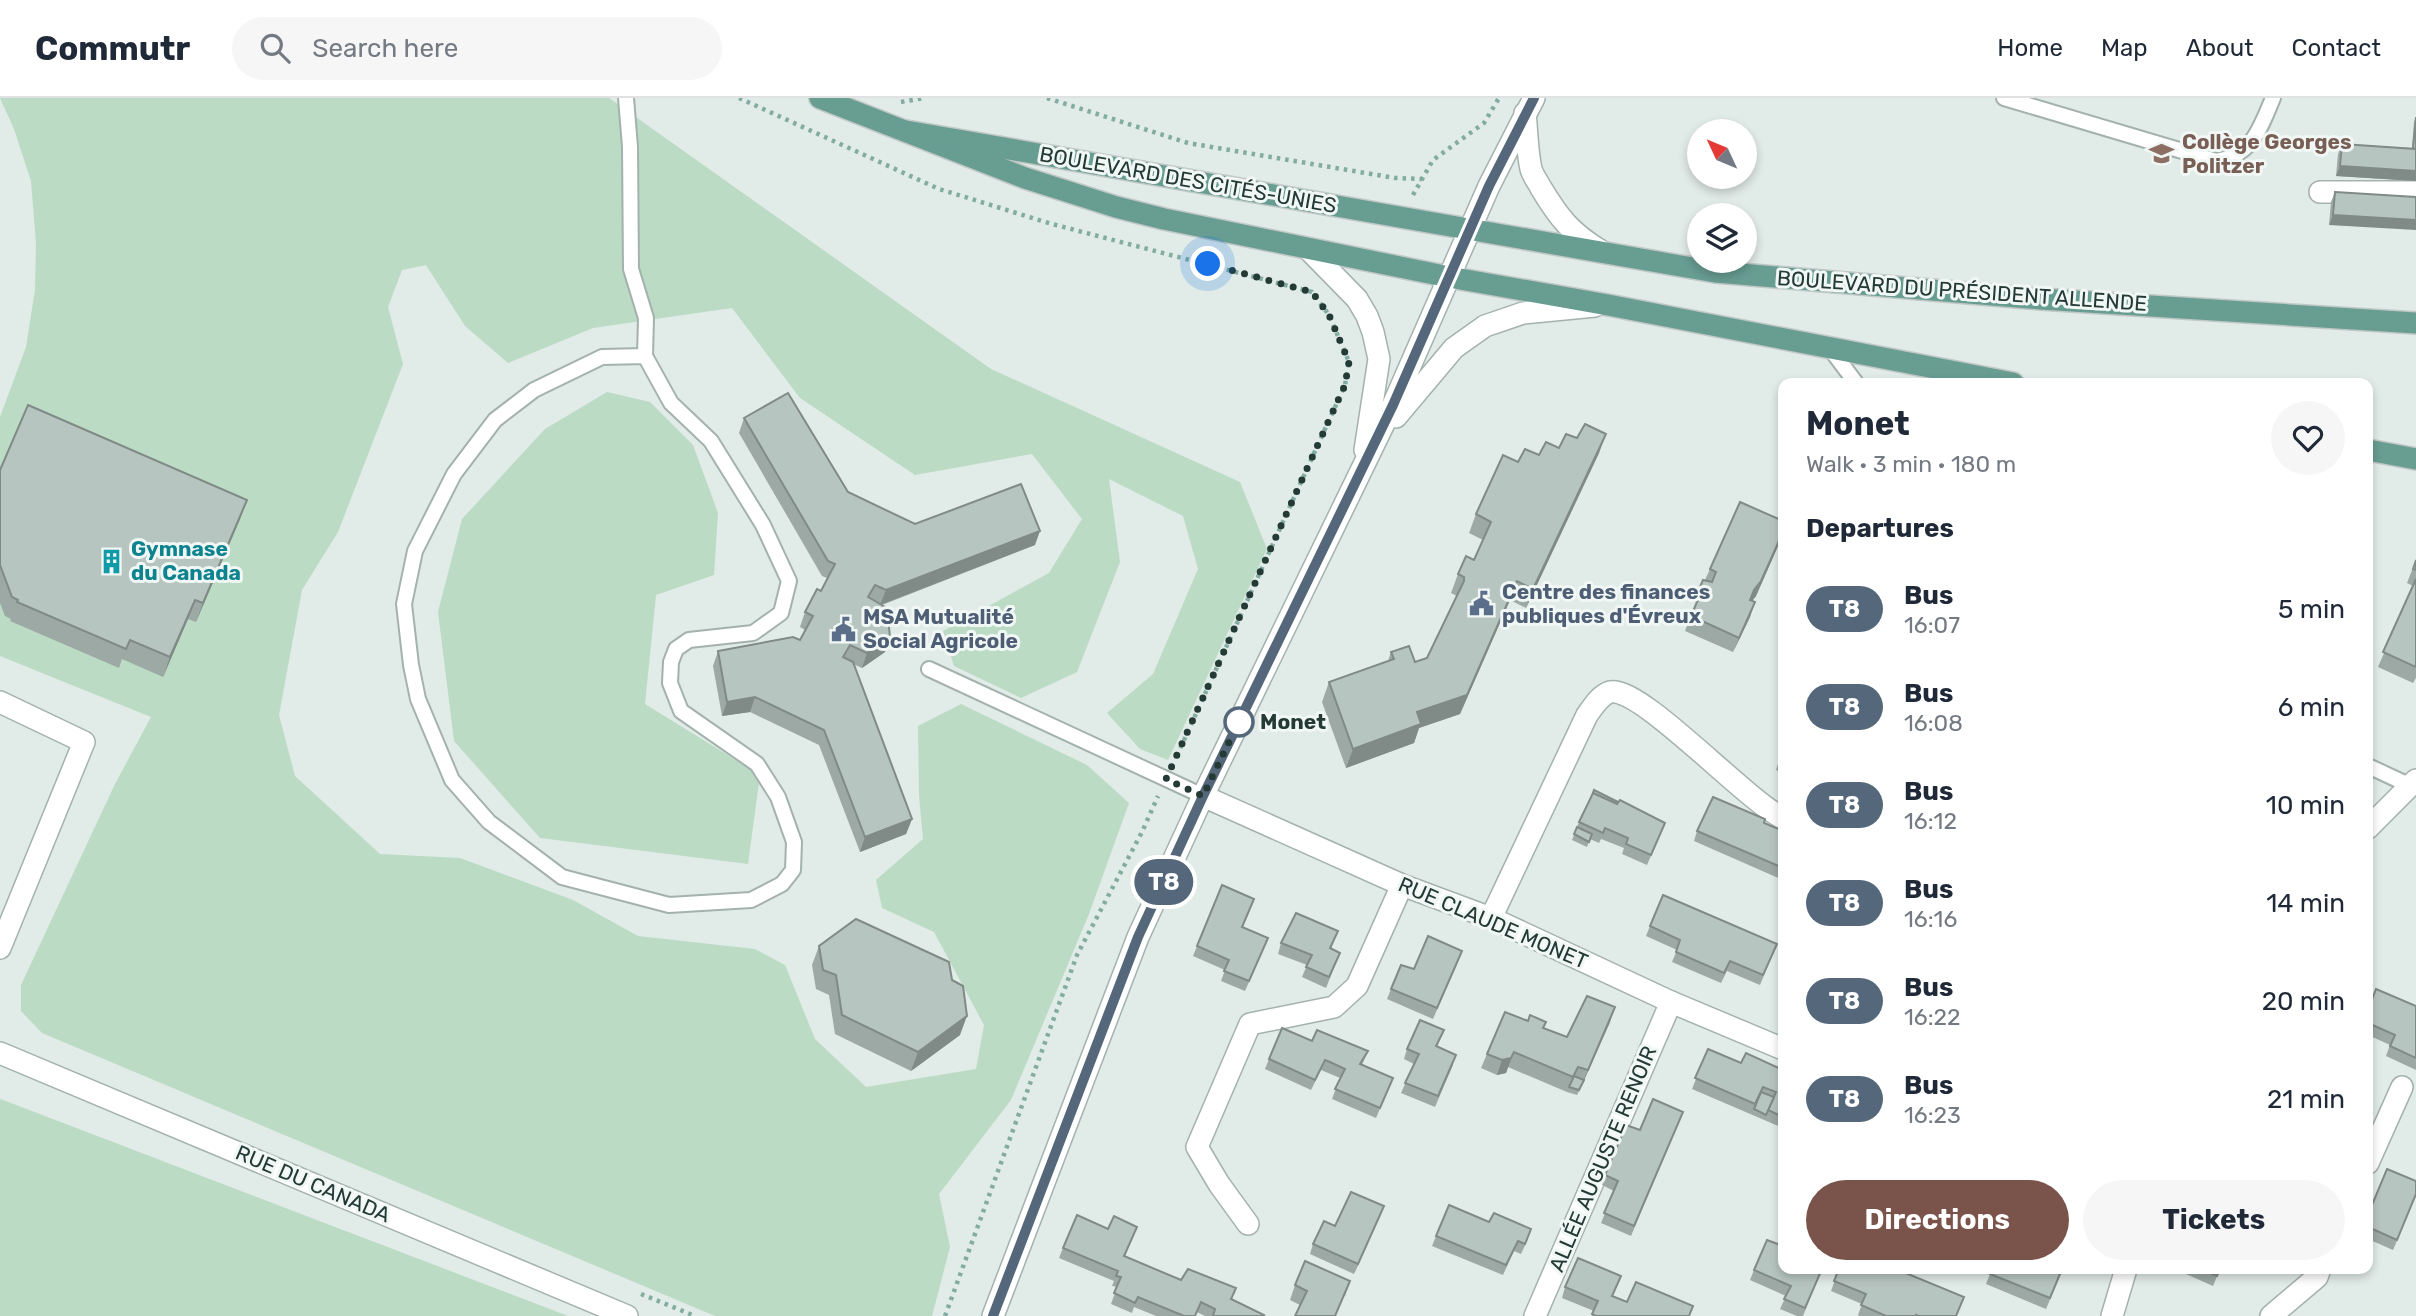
<!DOCTYPE html>
<meta charset="utf-8">
<style>
body{margin:0;font-family:Rubik,sans-serif;background:#f6f6f7;color:#1f2937;height:100vh;display:flex;flex-direction:column;font-size:26px;white-space:nowrap}
*{box-sizing:border-box;margin:0}
p{font-size:23px;color:#747a83}
.icon{flex:none;width:38px;height:38px;fill:none;stroke:currentColor;stroke-width:2;stroke-linecap:round;stroke-linejoin:round}
.map{position:relative;flex:1;overflow:hidden}
.drawer{position:absolute;left:1778px;top:280px;width:595px;height:896px;display:flex;flex-direction:column;background:#fff;border-radius:14px;box-shadow:0 4px 10px #0003}
.drawer>*{flex:none}
.badge{padding:0 14px;border-radius:23px;font-size:24px;line-height:46px}
.needle{width:46px;rotate:314deg}
.fabs{position:absolute;left:1687px;top:21px;display:grid;gap:14px}
.fabs a{display:grid;place-items:center;width:70px;height:70px;border-radius:50%;background:#fff;box-shadow:0 4px 10px #0003;font-size:35px}
.you{position:absolute;width:35px;height:35px;margin:-18px;border:5px solid #fff;border-radius:50%;background:#1a73e8;box-shadow:0 0 0 10px #1a73e833}
.map>.badge{position:absolute;translate:-50% -50%;box-shadow:0 0 0 4px #fff}
h2{padding:0 28px;font-size:26px;line-height:63px}
.round{display:grid;place-items:center;flex:none;width:74px;height:74px;border-radius:37px;background:#f6f6f7}
.overview{display:flex;align-items:center;justify-content:space-between;height:119px;padding:0 28px}
h1{font-size:33px;font-weight:700;line-height:52px}
.primary-button{display:flex;gap:14px;margin-top:auto;padding:14px 28px}
.primary-button a{flex:1;height:80px;border-radius:42px;background:#7a544a;color:#fff;font-size:28px;font-weight:700;line-height:80px;text-align:center}
.primary-button a+a{background:#f6f6f7;color:#1f2937}
ul{padding:0;list-style:none}
li{display:flex;align-items:center;gap:21px;height:98px;padding:0 28px}
li div{flex:1}
li b{display:block;font-size:26px}
li em{font-style:normal}
li .badge{min-width:77px;font-weight:700;text-align:center}
header{display:flex;align-items:center;gap:42px;box-sizing:border-box;height:98px;padding:0 35px;background:#fff;border-bottom:2px solid #e0e1e3}
header strong{font-size:33px}
nav{display:flex;gap:38px;margin-inline-start:auto;font-size:24px}
.search{width:490px;height:63px;background:#f6f6f7;display:flex;align-items:center;gap:18px;box-sizing:border-box;padding:0 24px;border-radius:38px;color:#747a83;font-size:26px}
.map>svg:first-child{display:block}
.green{fill:#bbdbc5}
.lines{fill:none;stroke-linecap:round;stroke-linejoin:round}
.service-casing{stroke:#a4b2ae;stroke-width:18}
.minor-casing{stroke:#a4b2ae;stroke-width:24}
.tertiary-casing{stroke:#a4b2ae;stroke-width:24}
.primary-casing{stroke:#c1c8c6;stroke-width:24}
.path{stroke:#83aca1;stroke-width:4.5;stroke-dasharray:3.5 5;stroke-linecap:butt}
.service{stroke:#fff;stroke-width:14}
.minor{stroke:#fff;stroke-width:21}
.tertiary{stroke:#fff;stroke-width:21}
.primary{stroke:#689d92;stroke-width:21}
.wall{fill:#9da9a5}
.shaded-wall{fill:#808a86}
.building{fill:#b7c5c0;stroke:#808a86;stroke-width:2}
.line-casing{stroke:#fff;stroke-width:16}
.line{stroke:#55677a;stroke-width:10}
.walk{stroke:#233a35;stroke-width:7;stroke-dasharray:0 12.6}
.stop-dot{fill:#fff;stroke:#55677a;stroke-width:3.5}
.labels{text-anchor:middle;stroke-width:6;stroke-linejoin:round;paint-order:stroke}
.education-label{font-size:21px;font-weight:bold;fill:#785e54;stroke:#f1f7f5;text-anchor:start}
.street-label{font-size:21px;fill:#233a35;stroke:#f1f7f5}
.culture-label{font-size:21px;font-weight:bold;fill:#0d838f;stroke:#f1f7f5;text-anchor:start}
.service-label{font-size:21px;font-weight:bold;fill:#4e5e75;stroke:#f1f7f5;text-anchor:start}
.stop-label{font-size:21px;font-weight:bold;fill:#233a35;stroke:#f1f7f5;text-anchor:start}
</style>
<header>
<strong>Commutr</strong>
<div class="search"><svg class="icon" aria-label="search" viewBox="0 0 24 24"><circle cx="10" cy="10" r="6"/><path d="M15 15l6 6"/></svg>Search here</div>
<nav><a>Home</a><a>Map</a><a>About</a><a>Contact</a></nav>
</header>
<div class="map">
<svg width="2416" height="1218" viewBox="0 0 2416 1218">
<rect width="100%" height="100%" fill="#e1ebe7"/>
<g class="green">
<path d="M0 0H609L991 271 1240 384 1267 451 1168 662 1140 651 1107 615 1153 576 1198 471 1183 418 1109 381 1120 464 1077 574 1021 600 954 568 943 533 1049 475 1082 421 1032 356 915 377 800 300 732 210 593 230 508 265 465 228 426 167 402 172 388 209 403 266 338 434 302 492 279 617 295 678 380 756 460 760 573 802 638 838 755 851 785 867 815 941 866 989 976 971 984 927 934 834 882 810 876 782 923 741 919 698 918 628 961 606 1087 667 1129 705 1089 816 1011 1002 939 1096 950 1149 932 1218H715L42 935 21 913V887L115 686 151 619 0 558V319L26 249 35 192 36 145 31 83 14 31Z"/>
<path d="M607 294 650 304 693 347 718 415 714 477 656 497 645 606 760 677 748 766 540 740 454 643 438 514 462 421 545 331Z"/>
<path d="M0 1001 11 1005 568 1218H0Z"/>
</g>
<g class="lines">
<defs>
<g id="service">
<path d="M626 0 630 49 631 171 646 220 645 258 671 305 711 343 763 427 789 483 781 515 753 535 689 542 676 551 671 564 670 585 681 613 757 666 778 699 794 744 793 772 782 786 751 802 669 807 562 779 489 724 452 682 418 601 411 567 404 506 415 453 454 376 495 322 534 292 602 259 645 258"/>
<path d="M2004 0 2216 63C2253 57 2260 30 2273 0"/>
<path d="M1829 249 1856 285"/>
<path d="M929 571 1203 698"/>
<path d="M2368 668 2411 688"/>
</g>
<g id="minor">
<path d="M2320 94H2416"/>
<path d="M0 604 84 644 0 850"/>
<path d="M1203 698 1402 787 1491 820 1671 904 1783 951"/>
<path d="M2368 730 2416 682"/>
<path d="M1491 820 1587 617C1593 609 1600 597 1610 594 1640 587 1746 703 1783 720"/>
<path d="M0 955 627 1218"/>
<path d="M2368 1065 2402 989"/>
<path d="M1248 1126 1219 1086 1197 1049 1250 926 1334 909 1357 888 1402 787"/>
<path d="M1535 1218 1671 904"/>
<path d="M2112 1218 2126 1171"/>
<path d="M2271 1218 2317 1179 2320 1171"/>
</g>
<g id="tertiary">
<path d="M1525 15C1527 33 1527 53 1531 71 1533 78 1538 84 1541 90 1559 120 1571 135 1601 153"/>
<path d="M1309 152 1357 201 1367 218 1373 234 1379 261 1365 352"/>
<path d="M1396 319 1454 250 1485 228 1523 215 1595 208"/>
<path d="M993 1218 1138 839 1203 698 1393 307 1489 88 1534 0"/>
</g>
<g id="primary">
<path d="M820 0 1025 80 1116 109 1164 121 1449 179 1608 207 2013 285"/>
<path d="M906 33 1715 174 2041 201 2416 225"/>
<path d="M2368 352 2416 361"/>
</g>
</defs>
<use href="#service" class="service-casing"/>
<use href="#minor" class="minor-casing"/>
<use href="#tertiary" class="tertiary-casing"/>
<use href="#primary" class="primary-casing"/>
<g class="path">
<path d="M739 0 939 91 1052 126 1312 194 1329 217 1349 264 1345 287 1175 662"/>
<path d="M1047 0 1188 45 1395 80 1422 81"/>
<path d="M901 4 924 0"/>
<path d="M1413 97 1433 62 1484 25 1499 0"/>
<path d="M641 1196 695 1218"/>
<path d="M945 1218 1077 857 1142 734 1158 698"/>
</g>
<use href="#service" class="service"/>
<use href="#minor" class="minor"/>
<use href="#tertiary" class="tertiary"/>
<use href="#primary" class="primary"/>
</g>
<g class="wall">
<path d="M2416 19V83L2336 78 2338 56 2342 46 2412 50 2414 24Z"/>
<path d="M2335 94 2416 99 2329 127 2331 104Z"/>
<path d="M744 320 848 394 915 426 1035 447 882 507 885 554 862 570 853 566 912 721 906 736 860 754 819 647 750 614 722 618 713 568 718 553 800 542 805 532 800 529 805 514 821 493 827 480 822 478 739 335Z"/>
<path d="M1559 350 1599 355 1526 510 1510 502 1460 616 1419 630 1414 645 1346 670 1322 604 1329 584 1388 563 1391 554 1415 564 1427 560 1457 498 1451 495 1458 476 1474 462 1483 442 1469 435 1476 416 1518 364Z"/>
<path d="M0 372 240 421 196 524 188 521 163 579 122 561 119 570 10 523 11 521 5 518 0 505Z"/>
<path d="M1783 423V436L1782 439 1756 498 1752 503 1750 519 1733 554 1685 533 1696 504H1695L1700 489 1705 482 1710 471Z"/>
<path d="M2416 462V580L2413 585 2378 569 2413 488 2407 485Z"/>
<path d="M1783 651V675L1776 672Z"/>
<path d="M1618 704 1665 725 1647 767 1622 756 1624 750 1601 741 1599 745 1590 741 1587 749 1572 742 1579 724Z"/>
<path d="M1764 725 1783 733V782L1694 743 1697 733Z"/>
<path d="M1222 787 1250 811 1243 829 1268 840 1245 893 1221 883 1225 872 1193 858Z"/>
<path d="M1650 828 1777 846 1760 887 1727 873 1721 885 1672 864 1677 852 1646 838Z"/>
<path d="M1338 833 1331 851 1340 855 1326 890 1302 879 1307 867 1278 856 1281 845Z"/>
<path d="M819 848 952 882 960 937 911 973 835 936 829 897 816 891 812 867Z"/>
<path d="M1458 864 1433 921 1387 901 1391 891 1414 871Z"/>
<path d="M1783 875V887L1779 886Z"/>
<path d="M2416 908V972L2386 958 2390 947 2368 937V912Z"/>
<path d="M1610 924 1577 997 1567 994 1508 969 1506 975 1497 977 1481 970 1487 956 1543 930 1567 939Z"/>
<path d="M1444 932 1437 949 1453 967 1435 1009 1401 995 1414 966 1404 961 1407 951Z"/>
<path d="M1312 943 1368 953 1362 967 1389 990 1376 1020 1332 1001 1340 980 1321 972 1311 992 1265 971 1269 961Z"/>
<path d="M1708 951 1741 965 1783 972V1030L1692 991Z"/>
<path d="M1683 1014 1631 1138 1601 1125 1614 1093 1602 1087 1605 1077 1640 1032Z"/>
<path d="M2416 1098 2393 1152 2368 1141V1106L2372 1107Z"/>
<path d="M1384 1108 1354 1176 1310 1156 1313 1146Z"/>
<path d="M1108 1131 1133 1139 1125 1158 1181 1182 1231 1201 1263 1218H1205L1197 1214 1195 1218H1156L1134 1209 1132 1215 1111 1206 1117 1189 1112 1188 1114 1183 1059 1160 1063 1150Z"/>
<path d="M1436 1138 1528 1141 1521 1156 1514 1153 1503 1177 1432 1148Z"/>
<path d="M1822 1171 1803 1218H1797L1780 1211 1786 1198 1750 1182 1754 1172Z"/>
<path d="M1839 1171 1956 1218H1859L1858 1217 1862 1206 1831 1193Z"/>
<path d="M1992 1171H2063L2046 1211 1986 1186Z"/>
<path d="M2178 1171H2220L2213 1188 2177 1172Z"/>
<path d="M1350 1183 1345 1198 1300 1207 1290 1202 1295 1187Z"/>
<path d="M1565 1189 1613 1198 1627 1204 1689 1218H1592L1594 1213 1562 1200Z"/>
</g>
<g class="shaded-wall">
<path d="M2340 68 2416 73V83L2336 78Z"/>
<path d="M2333 117 2416 122V132L2329 127Z"/>
<path d="M1606 336 1599 355 1526 510 1533 491Z"/>
<path d="M247 402 240 421 196 524 203 505Z"/>
<path d="M1040 433 1035 447 880 507 886 492Z"/>
<path d="M1783 434 1782 439 1756 498 1749 507 1754 492Z"/>
<path d="M1517 483 1510 502 1460 616 1419 630 1414 645 1346 670 1353 651 1417 614Z"/>
<path d="M195 502 188 521 163 579 170 559Z"/>
<path d="M1755 504 1750 519 1733 554 1739 540Z"/>
<path d="M890 539 885 554 862 570 867 555Z"/>
<path d="M755 599 750 614 722 618 727 604Z"/>
<path d="M912 721 906 736 860 754 865 739Z"/>
<path d="M1615 909 1610 924 1582 987 1577 997Z"/>
<path d="M967 918 960 937 911 973 918 954Z"/>
<path d="M1514 954 1506 975 1497 977 1502 962Z"/>
<path d="M1384 1108 1380 1118 1354 1176 1358 1166Z"/>
</g>
<g class="building">
<path d="M2416 19V51L2413 50Z"/>
<path d="M2342 46 2416 51V73L2340 68Z"/>
<path d="M2335 94 2416 99V122L2333 117Z"/>
<path d="M788 295 848 394 915 426 1021 386 1040 433 886 492 875 487 868 499 887 510 890 539 867 555 850 547 843 559 853 564 912 721 865 739 824 632 755 599 727 604 718 553 793 539 800 542 813 518 805 514 817 491 821 493 835 466 828 463 744 320Z"/>
<path d="M28 307 247 402 203 505 195 502 170 559 130 542 126 551 17 504 18 502 12 499 0 467V372Z"/>
<path d="M1585 326 1606 336 1533 491 1517 483 1467 597 1417 614 1421 626 1353 651 1329 584 1394 561 1391 554 1409 548 1415 564 1427 560 1464 483V479L1458 476 1466 458 1474 462 1491 424 1476 416 1503 357 1518 364 1525 351 1539 357 1546 344 1559 350 1566 336 1577 340Z"/>
<path d="M1740 404 1783 423V434L1761 483 1754 492 1750 502 1755 504 1739 540 1691 518 1703 490 1700 489 1703 482 1712 484 1716 474 1710 471Z"/>
<path d="M2416 462V472L2413 471Z"/>
<path d="M2416 481V569L2383 554Z"/>
<path d="M1594 692 1618 704 1617 706 1593 695Z"/>
<path d="M1593 695 1617 706 1620 702 1665 725 1651 757 1626 746 1628 740 1605 730 1603 735 1579 724Z"/>
<path d="M1713 699 1765 721 1764 725 1783 733V770L1697 733Z"/>
<path d="M1577 729 1592 736 1589 744 1574 736Z"/>
<path d="M1222 787 1254 801 1242 829 1268 840 1249 883 1224 873 1229 862 1197 848Z"/>
<path d="M1663 797 1777 846 1763 877 1730 863 1724 875 1676 854 1680 842 1650 828Z"/>
<path d="M1296 815 1338 833 1330 850 1340 855 1329 879 1306 869 1312 857 1281 845Z"/>
<path d="M856 821 949 864 952 882 963 888 967 918 918 954 842 917 836 877 823 872 819 848Z"/>
<path d="M1428 838 1462 853 1437 910 1391 891 1401 867 1414 871Z"/>
<path d="M2376 891 2416 908V960L2390 948 2395 937 2368 925V912Z"/>
<path d="M1587 898 1615 909 1588 972 1578 969 1573 979 1514 954 1511 960 1502 962 1487 956 1505 914 1528 923 1530 917 1546 924 1543 930 1567 939Z"/>
<path d="M1420 922 1444 932 1436 948 1456 957 1438 998 1405 985 1419 956 1407 951Z"/>
<path d="M1282 930 1312 943 1317 932 1368 953 1360 966 1393 980 1380 1010 1335 991 1345 971 1330 964 1325 962 1315 982 1269 961Z"/>
<path d="M1708 951 1741 965 1746 955 1783 972V1019L1768 1012 1776 994 1763 989 1755 1006 1695 980Z"/>
<path d="M1574 978 1584 982 1579 992 1569 989Z"/>
<path d="M1761 994 1774 999 1766 1017 1754 1011Z"/>
<path d="M1653 1001 1683 1014 1634 1128 1604 1115 1618 1083 1605 1077 1626 1027 1640 1032Z"/>
<path d="M2387 1071 2416 1083V1096L2397 1142 2368 1129V1106L2372 1107Z"/>
<path d="M1351 1094 1384 1108 1358 1166 1313 1146 1324 1123 1335 1128Z"/>
<path d="M1449 1107 1489 1124 1494 1115 1531 1131 1525 1146 1518 1143 1506 1167 1436 1138Z"/>
<path d="M1077 1117 1108 1131 1114 1118 1137 1129 1124 1158 1181 1182 1188 1171 1236 1190 1231 1201 1264 1217 1263 1218H1213L1215 1211 1201 1204 1195 1218H1184L1138 1199 1135 1205 1114 1195 1121 1179 1116 1178 1118 1173 1063 1150Z"/>
<path d="M1767 1142 1783 1148V1171H1822L1805 1210 1784 1201 1791 1188 1754 1172Z"/>
<path d="M1578 1160 1621 1178 1612 1198 1627 1204 1636 1184 1693 1208 1689 1218H1596L1592 1216 1598 1203 1565 1189Z"/>
<path d="M1305 1163 1350 1183 1335 1218H1295L1307 1193 1295 1187Z"/>
<path d="M1839 1171H1896L1964 1199 1956 1218H1919L1916 1217V1218H1886L1861 1207 1866 1196 1834 1183Z"/>
<path d="M1992 1171H2062L2050 1200 1990 1176Z"/>
<path d="M2201 1171H2220L2217 1178Z"/>
</g>
<g class="lines">
<defs>
<path id="line" d="M993 1218 1138 839 1203 698 1393 307 1489 88 1534 0"/>
</defs>
<use href="#line" class="line-casing"/>
<use href="#line" class="line"/>
<path class="walk" d="M1208 166 1312 194 1329 217 1349 264 1345 287 1166 681 1203 698 1240 621 1239 624"/>
</g>
<defs>
<symbol id="school-bare" viewBox="-9 -9 18 18"><path d="M0-5L7-2L0 1L-7-2ZM-4 1L0 2.5L4 1V4Q0 6-4 4Z" fill="#8d6e63" stroke="#f1f7f5" stroke-width="2.5" paint-order="stroke"/></symbol>
<symbol id="building-bare" viewBox="-9 -9 18 18"><path d="M-4-6H4V6H1V3H-1V6H-4ZM-2.5-4.3h1.7v1.8h-1.7ZM.8-4.3h1.7v1.8H.8ZM-2.5-1h1.7V.8h-1.7ZM.8-1h1.7V.8H.8Z" fill="#0f9aa8" stroke="#f1f7f5" stroke-width="2.5" paint-order="stroke"/></symbol>
<symbol id="civic-bare" viewBox="-9 -9 18 18"><path d="M-.6-6.5H3V-4.5H.6V-3L4-1V1h2V6H-6V1h2V-1L-.6-3ZM-1.2 2.5V6h2.4V2.5Z" fill="#5c6f8a" stroke="#f1f7f5" stroke-width="2.5" paint-order="stroke"/></symbol>
</defs>
<g fill-rule="evenodd">
<use href="#school-bare" x="2144" y="38" width="35" height="35"/>
<use href="#building-bare" x="94" y="446" width="35" height="35"/>
<use href="#civic-bare" x="1464" y="488" width="35" height="35"/>
<use href="#civic-bare" x="826" y="514" width="35" height="35"/>
</g>
<circle class="stop-dot" cx="1239" cy="624" r="14"/>
<g class="labels">
<g class="education-label">
<text x="2182" y="51">Collège Georges<tspan x="2182" dy="24">Politzer</tspan></text>
</g>
<g class="street-label">
<text transform="translate(1188 82) rotate(10)" y="7">BOULEVARD DES CITÉS-UNIES</text>
<text transform="translate(1962 193) rotate(4)" y="7">BOULEVARD DU PRÉSIDENT ALLENDE</text>
<text transform="translate(1493 825) rotate(23)" y="7">RUE CLAUDE MONET</text>
<text transform="translate(1603 1061) rotate(-67)" y="7">ALLÉE AUGUSTE RENOIR</text>
<text transform="translate(313 1086) rotate(23)" y="7">RUE DU CANADA</text>
</g>
<g class="culture-label">
<text x="131" y="458">Gymnase<tspan x="131" dy="24">du Canada</tspan></text>
</g>
<g class="service-label">
<text x="1502" y="501">Centre des finances<tspan x="1502" dy="24">publiques d'Évreux</tspan></text>
<text x="863" y="526">MSA Mutualité<tspan x="863" dy="24">Social Agricole</tspan></text>
</g>
<g class="stop-label">
<text x="1260" y="631">Monet</text>
</g>
</g>
</svg>
<div class="fabs">
<a><svg class="needle" viewBox="-14 -14 28 28"><path d="M0-13l5 13h-10z" fill="#e53935"/><path d="M0 13l5-13h-10z" fill="#747a83"/></svg></a>
<a><svg class="icon" aria-label="layers" viewBox="0 0 24 24"><path d="M12 4l9 5-9 5-9-5zM3 14l9 5 9-5"/></svg></a>
</div>
<div class="you" style="left:1208px;top:166px"></div>
<b class="badge" style="left:1164px;top:784px;background:#55677a;color:#fff">T8</b>
<section class="drawer">
<div class="overview"><div><h1>Monet</h1><p>Walk · 3 min · 180 m</p></div><a class="round"><svg class="icon" aria-label="heart" viewBox="0 0 24 24"><path d="M12 20l-8-8c-3-5 5-10 8-4 3-6 11-1 8 4z"/></svg></a></div>
<h2>Departures</h2>
<ul>
<li><span class="badge" style="background:#55677a;color:#fff">T8</span><div><b>Bus</b><p>16:07</p></div><em>5 min</em></li>
<li><span class="badge" style="background:#55677a;color:#fff">T8</span><div><b>Bus</b><p>16:08</p></div><em>6 min</em></li>
<li><span class="badge" style="background:#55677a;color:#fff">T8</span><div><b>Bus</b><p>16:12</p></div><em>10 min</em></li>
<li><span class="badge" style="background:#55677a;color:#fff">T8</span><div><b>Bus</b><p>16:16</p></div><em>14 min</em></li>
<li><span class="badge" style="background:#55677a;color:#fff">T8</span><div><b>Bus</b><p>16:22</p></div><em>20 min</em></li>
<li><span class="badge" style="background:#55677a;color:#fff">T8</span><div><b>Bus</b><p>16:23</p></div><em>21 min</em></li>
</ul>
<div class="primary-button"><a>Directions</a><a>Tickets</a></div>
</section>
</div>
